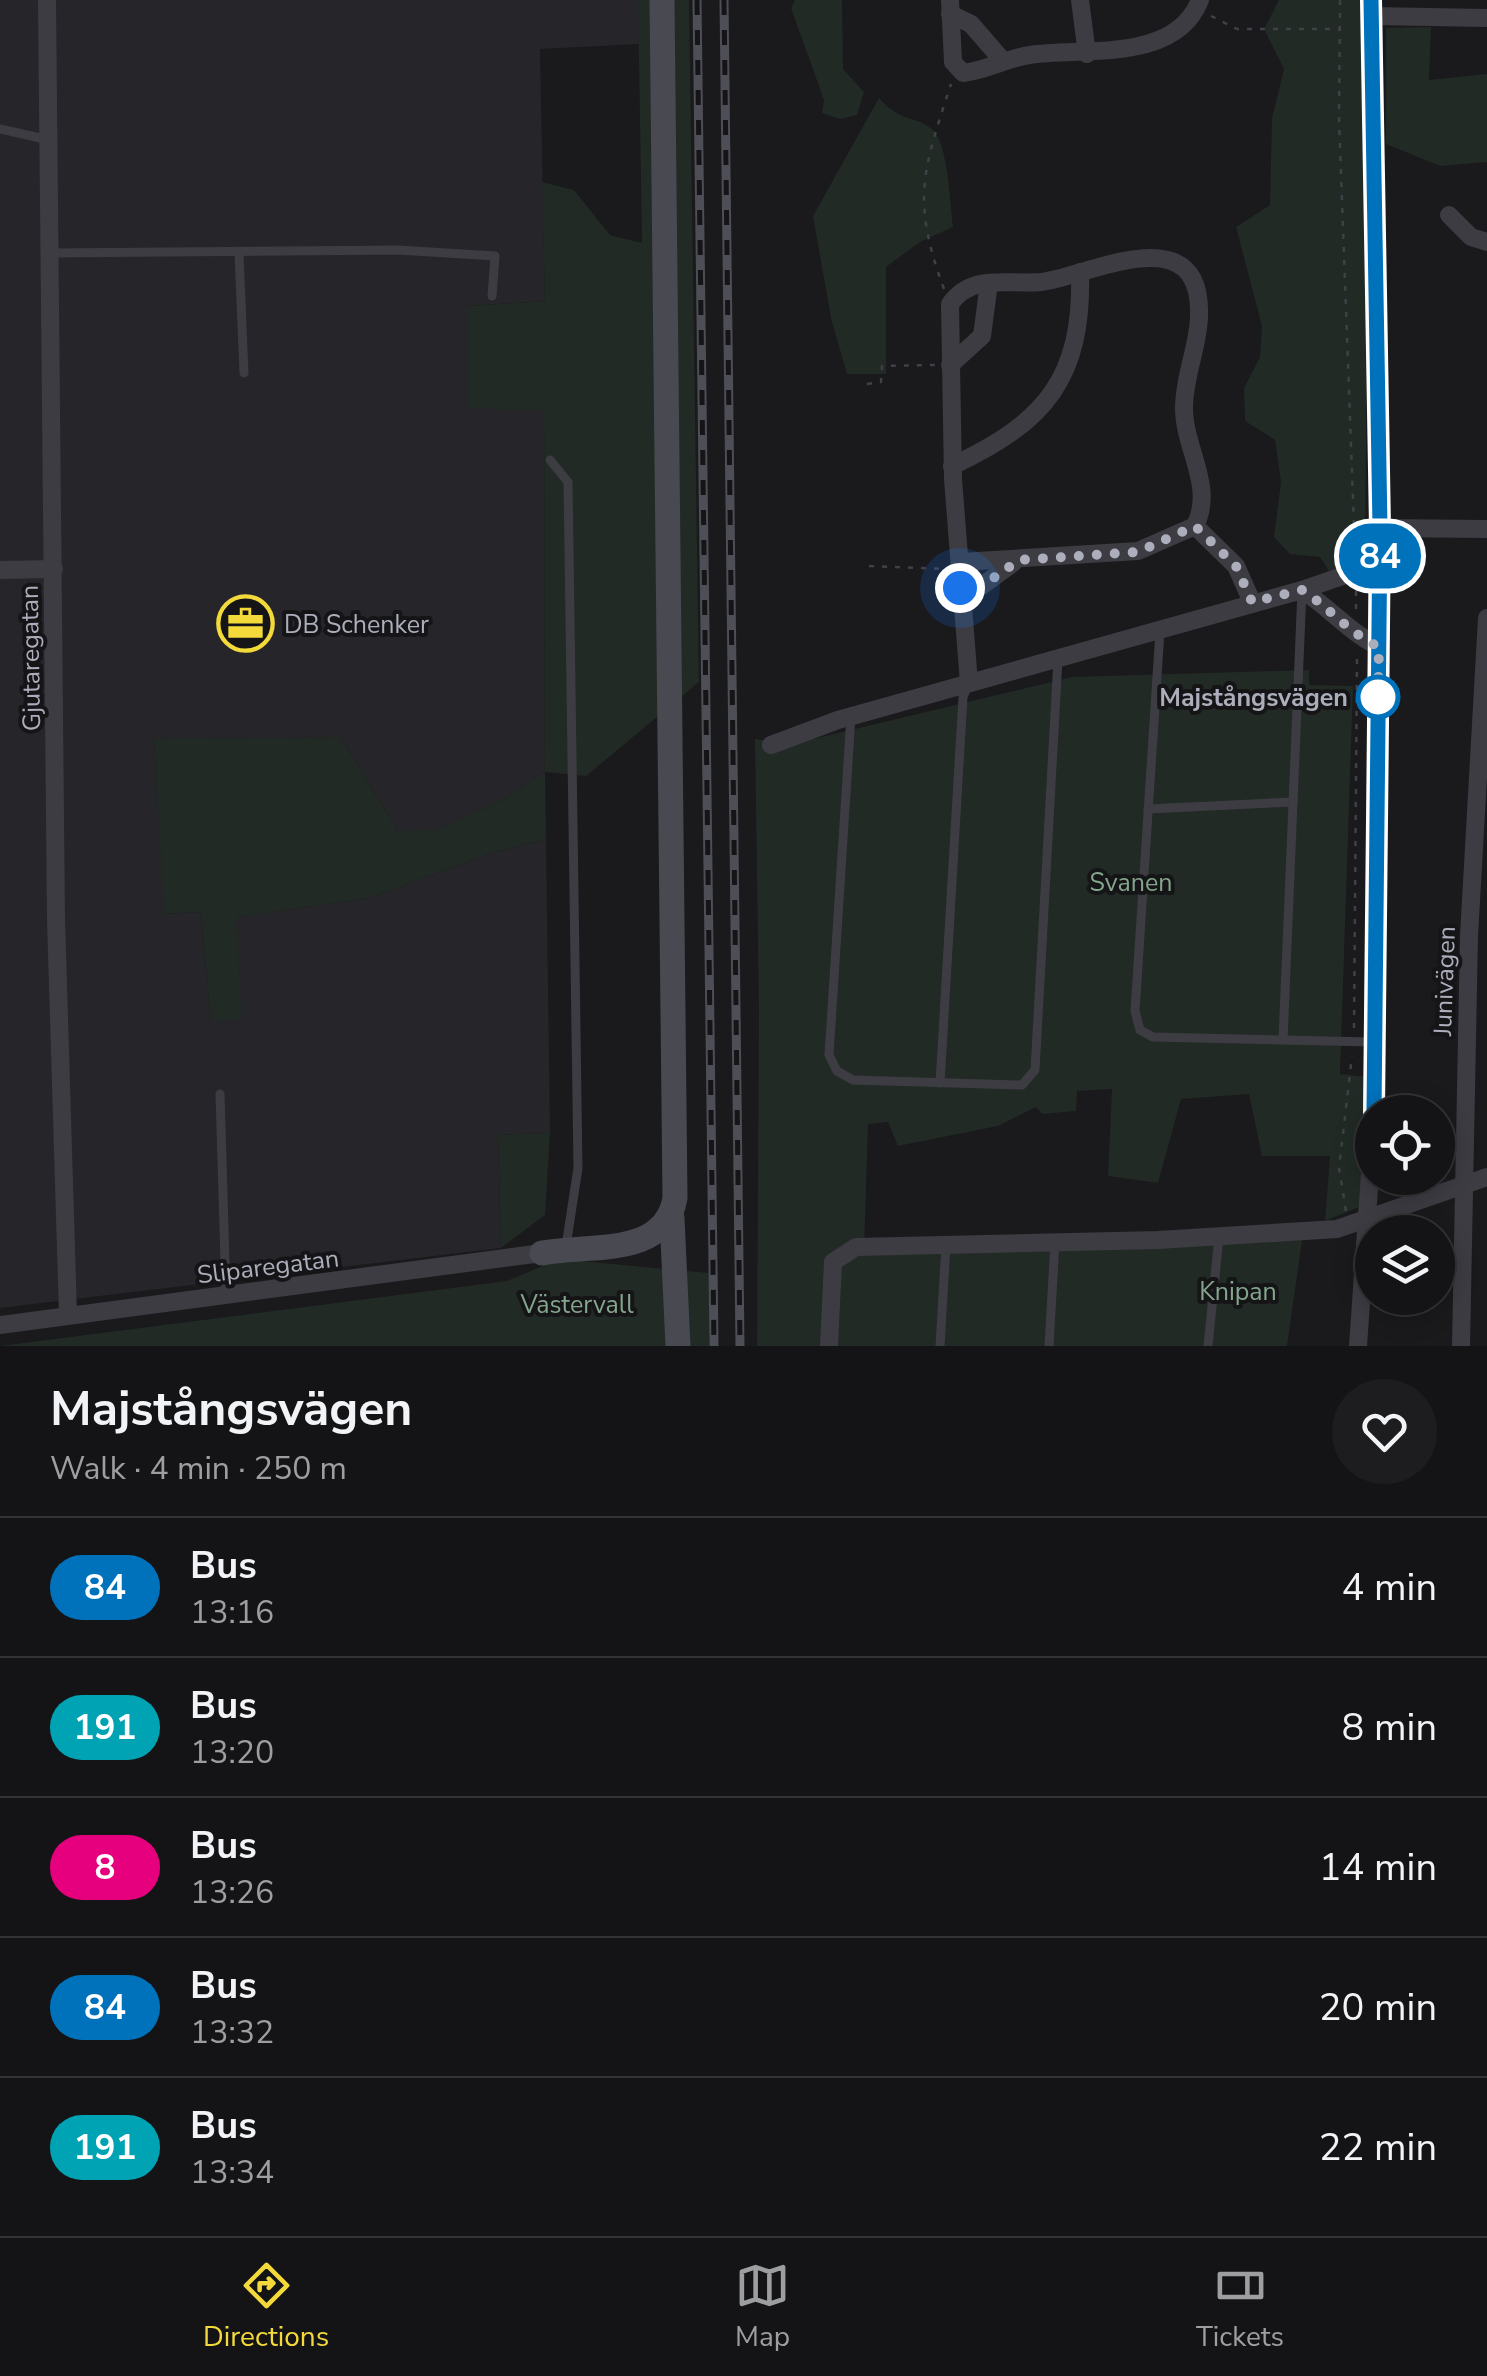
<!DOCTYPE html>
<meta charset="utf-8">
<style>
body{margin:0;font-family:"Nunito Sans",sans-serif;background:#1d1c1e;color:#f1f3f6;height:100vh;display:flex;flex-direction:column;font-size:38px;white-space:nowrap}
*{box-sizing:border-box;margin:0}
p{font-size:32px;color:#9d9ea0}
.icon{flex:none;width:55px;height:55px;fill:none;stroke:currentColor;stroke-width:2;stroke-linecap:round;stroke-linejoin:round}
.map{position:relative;height:1346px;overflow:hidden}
.drawer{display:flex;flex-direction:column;background:#141315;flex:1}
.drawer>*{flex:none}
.badge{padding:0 20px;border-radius:32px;font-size:35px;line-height:65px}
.controls{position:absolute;left:1355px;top:1095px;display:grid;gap:20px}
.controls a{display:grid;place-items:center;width:100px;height:100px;border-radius:50%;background:#141315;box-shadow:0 5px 25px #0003,0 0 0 2px #333234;font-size:50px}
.you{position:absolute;width:50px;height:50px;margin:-25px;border:8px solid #fff;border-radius:50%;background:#1a73e8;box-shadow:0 0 0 15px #1a73e833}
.map>.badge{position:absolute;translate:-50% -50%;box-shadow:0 0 0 5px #fff}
.round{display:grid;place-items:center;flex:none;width:105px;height:105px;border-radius:52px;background:#1d1c1e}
.summary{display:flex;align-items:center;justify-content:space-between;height:170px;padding:0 50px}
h1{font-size:48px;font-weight:700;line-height:75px}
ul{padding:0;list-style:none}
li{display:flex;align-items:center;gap:30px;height:140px;padding:0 50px;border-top:2px solid #333234}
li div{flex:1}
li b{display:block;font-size:38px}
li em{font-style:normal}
li .badge{min-width:110px;font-weight:700;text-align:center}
.tab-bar{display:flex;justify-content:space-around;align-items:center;height:140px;border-top:2px solid #333234;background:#141315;font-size:28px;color:#9d9ea0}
.tab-bar a{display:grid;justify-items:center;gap:5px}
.tab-bar .current{color:#f3da3a}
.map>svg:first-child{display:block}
.built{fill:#262529}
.green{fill:#212a24}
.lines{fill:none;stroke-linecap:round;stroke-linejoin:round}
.path{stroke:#404148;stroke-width:2.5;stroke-dasharray:5 8;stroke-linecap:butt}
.service{stroke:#3d3c43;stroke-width:9}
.minor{stroke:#3d3c43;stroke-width:18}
.secondary{stroke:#484951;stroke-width:25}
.rail-casing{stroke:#4d4e56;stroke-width:9}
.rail{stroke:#151417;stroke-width:5;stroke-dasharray:15;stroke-linecap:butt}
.line-casing{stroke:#fff;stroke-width:22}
.line{stroke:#0072bc;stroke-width:15}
.walk{stroke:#acaebb;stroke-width:10;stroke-dasharray:0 18}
.stop-dot{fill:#fff;stroke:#0072bc;stroke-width:5}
.labels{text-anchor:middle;stroke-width:8;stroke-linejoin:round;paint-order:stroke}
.poi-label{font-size:25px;fill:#acaebb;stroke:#151417;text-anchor:start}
.street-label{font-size:25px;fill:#acaebb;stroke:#151417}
.stop-label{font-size:25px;font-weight:bold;fill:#acaebb;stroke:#151417;text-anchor:end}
.park-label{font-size:25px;fill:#83a68c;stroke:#151417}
</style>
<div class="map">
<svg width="1487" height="1346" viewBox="0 0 1487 1346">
<rect width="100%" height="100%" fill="#1a191c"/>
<path class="built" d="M0 0H638L639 44 540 49 545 301 468 306 544 410 545 771 506 798 438 831H398L340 737 154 740 165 914 201 912 211 1020 241 1018 235 917 369 898 495 852 546 839 550 1133 498 1135 501 1248 0 1308Z"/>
<g class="green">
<path d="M638 0H689L699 682 586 776 545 772 546 839 495 852 369 898 236 917 242 1019 211 1021 201 912 164 914 154 739 340 737 398 831 438 830 506 798 545 771 544 411 468 408V306L545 301 542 182 574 190 610 235 642 243Z"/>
<path d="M795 0H842L843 69 864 92 857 115 840 119 822 113 824 100 791 8Z"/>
<path d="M1279 0H1362L1368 212 1365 561 1329 571 1320 557 1290 554 1274 537 1281 482 1275 440 1245 421 1244 388 1260 357 1262 326 1236 227 1270 205 1272 118 1284 69 1264 29Z"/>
<path d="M1431 27 1429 80 1487 74V162L1440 166 1386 144V28Z"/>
<path d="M879 98C903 124 912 114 932 129 948 142 950 203 953 227L920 242 886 267V374H847L831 318 813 216Z"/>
<path d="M1309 670V685L1353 686 1340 1074 1368 1077 1359 1207 1325 1221 1330 1156H1262L1249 1094 1181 1099 1158 1183 1108 1176 1112 1089 1077 1091 1076 1111 1042 1114 1036 1107 998 1126 898 1146 888 1122 868 1124 864 1252 1303 1234 1287 1346H757L759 1012 755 739 792 744 1072 677Z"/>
<path d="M550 1133 545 1215 501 1248 498 1135Z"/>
<path d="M559 1259 709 1273V1346H0L507 1281Z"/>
</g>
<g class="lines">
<g class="path">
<path d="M1340 0 1339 119 1355 553"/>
<path d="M1211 16 1237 29H1339"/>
<path d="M944 289C911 200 923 170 951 84"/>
<path d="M867 384 881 382 882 366 935 365"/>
<path d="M869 566 944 569"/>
<path d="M1356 591V613"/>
<path d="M1354 1028 1357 656"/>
<path d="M1346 1211 1339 1168 1352 1056"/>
</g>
<g class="service">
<path d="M0 129 49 140"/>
<path d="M51 253 398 250 495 256 492 296"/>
<path d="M239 254 244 373"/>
<path d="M550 460 568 482 578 1168 566 1246"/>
<path d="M1160 631 1135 1011 1140 1030 1153 1037 1373 1042"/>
<path d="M851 716 829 1055 837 1071 853 1080 1022 1085 1035 1070 1058 659"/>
<path d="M1148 809 1293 802"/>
<path d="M1283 1040 1302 590"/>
<path d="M940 1083 963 697 969 683"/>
<path d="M220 1094 226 1295"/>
<path d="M940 1346 946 1245"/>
<path d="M1049 1346 1055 1242"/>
<path d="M1208 1346 1219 1237"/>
</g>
<g class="minor">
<path d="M47 0 56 919 68 1315"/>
<path d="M950 0 953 62 963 73C986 71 1007 58 1030 55 1081 47 1175 64 1200 0"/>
<path d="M1080 0 1087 54"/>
<path d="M1371 0 1380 528 1374 1112"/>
<path d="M950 14 971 24 1003 61"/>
<path d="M1371 16 1487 18"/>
<path d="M1449 215 1471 237 1487 242"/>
<path d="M950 365 982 336 989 283"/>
<path d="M952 466C1046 422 1083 378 1080 272"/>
<path d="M1380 528 1487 529"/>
<path d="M961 562 1138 551 1195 526"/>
<path d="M0 570 54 569"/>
<path d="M1302 590C1330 608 1349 632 1379 647"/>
<path d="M961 601 1013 563"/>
<path d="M969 683 953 479 950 304C972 273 1007 285 1041 282 1089 276 1203 214 1199 317 1198 348 1184 376 1184 408 1184 449 1215 486 1195 526L1236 566 1252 602"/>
<path d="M771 745 838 720 1302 590 1380 563"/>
<path d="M0 1325 542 1253"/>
<path d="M829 1346 833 1262 856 1247 1158 1240 1337 1229 1487 1177"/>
<path d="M1358 1346 1372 1145"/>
<path d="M1461 1346 1469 936 1487 618"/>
</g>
<g class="secondary">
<path d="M672 1218 678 1346"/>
<path d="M542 1253C590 1244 665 1258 675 1198L662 0"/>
</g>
<defs>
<g id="rail">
<path d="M697 0 714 1346"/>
<path d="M724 0 740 1346"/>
</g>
</defs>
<use href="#rail" class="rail-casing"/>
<use href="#rail" class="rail"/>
</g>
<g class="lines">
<defs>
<path id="line" d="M1371 0 1380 528 1374 1112"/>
</defs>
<use href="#line" class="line-casing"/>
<use href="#line" class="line"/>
<path class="walk" d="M960 588 961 601 1019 560 1138 552 1195 526 1236 566 1252 602 1302 590C1330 608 1349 633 1379 647L1378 697"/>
</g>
<defs>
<symbol id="office-ring" viewBox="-11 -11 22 22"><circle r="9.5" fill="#151417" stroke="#f3da3a" stroke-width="1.5"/><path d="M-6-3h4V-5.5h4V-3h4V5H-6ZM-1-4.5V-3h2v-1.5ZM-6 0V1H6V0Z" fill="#f3da3a"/></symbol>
</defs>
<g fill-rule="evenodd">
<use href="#office-ring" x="214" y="592" width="63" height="63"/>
</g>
<circle class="stop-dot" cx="1378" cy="697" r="20"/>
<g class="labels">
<g class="poi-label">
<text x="284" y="633">DB Schenker</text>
</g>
<g class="street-label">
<text transform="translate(30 658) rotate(-91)" y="9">Gjutaregatan</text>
<text transform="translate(1444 981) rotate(-88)" y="9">Junivägen</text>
<text transform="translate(268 1266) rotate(-7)" y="9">Sliparegatan</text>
</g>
<g class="stop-label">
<text x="1348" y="706">Majstångsvägen</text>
</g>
<g class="park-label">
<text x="1131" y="891">Svanen</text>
<text x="1238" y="1300">Knipan</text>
<text x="577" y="1313">Västervall</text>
</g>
</g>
</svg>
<div class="controls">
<a><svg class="icon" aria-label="locate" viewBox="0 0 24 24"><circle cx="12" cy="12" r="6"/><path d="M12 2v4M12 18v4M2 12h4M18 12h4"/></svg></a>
<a><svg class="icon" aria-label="layers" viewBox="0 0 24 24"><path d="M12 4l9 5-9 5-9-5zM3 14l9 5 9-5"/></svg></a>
</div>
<div class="you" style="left:960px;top:588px"></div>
<b class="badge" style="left:1380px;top:556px;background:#0072bc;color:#fff">84</b>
</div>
<section class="drawer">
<div class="summary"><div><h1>Majstångsvägen</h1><p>Walk · 4 min · 250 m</p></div><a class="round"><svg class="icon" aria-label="heart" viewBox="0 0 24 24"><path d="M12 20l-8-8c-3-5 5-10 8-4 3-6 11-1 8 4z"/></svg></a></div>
<ul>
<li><span class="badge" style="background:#0072bc;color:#fff">84</span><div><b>Bus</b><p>13:16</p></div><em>4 min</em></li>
<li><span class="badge" style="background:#00a3b4;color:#fff">191</span><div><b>Bus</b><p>13:20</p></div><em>8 min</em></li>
<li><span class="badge" style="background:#e6007e;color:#fff">8</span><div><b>Bus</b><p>13:26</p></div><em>14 min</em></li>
<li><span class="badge" style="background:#0072bc;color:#fff">84</span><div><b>Bus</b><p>13:32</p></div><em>20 min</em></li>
<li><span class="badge" style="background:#00a3b4;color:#fff">191</span><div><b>Bus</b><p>13:34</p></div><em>22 min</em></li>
</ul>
</section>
<nav class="tab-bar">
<a class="current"><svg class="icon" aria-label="directions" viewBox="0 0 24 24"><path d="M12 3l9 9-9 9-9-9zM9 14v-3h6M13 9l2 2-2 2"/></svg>Directions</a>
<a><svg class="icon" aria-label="map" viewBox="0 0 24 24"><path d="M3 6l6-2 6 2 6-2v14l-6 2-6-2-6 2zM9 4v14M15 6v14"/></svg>Map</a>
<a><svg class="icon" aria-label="tickets" viewBox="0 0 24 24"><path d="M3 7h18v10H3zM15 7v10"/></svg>Tickets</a>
</nav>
